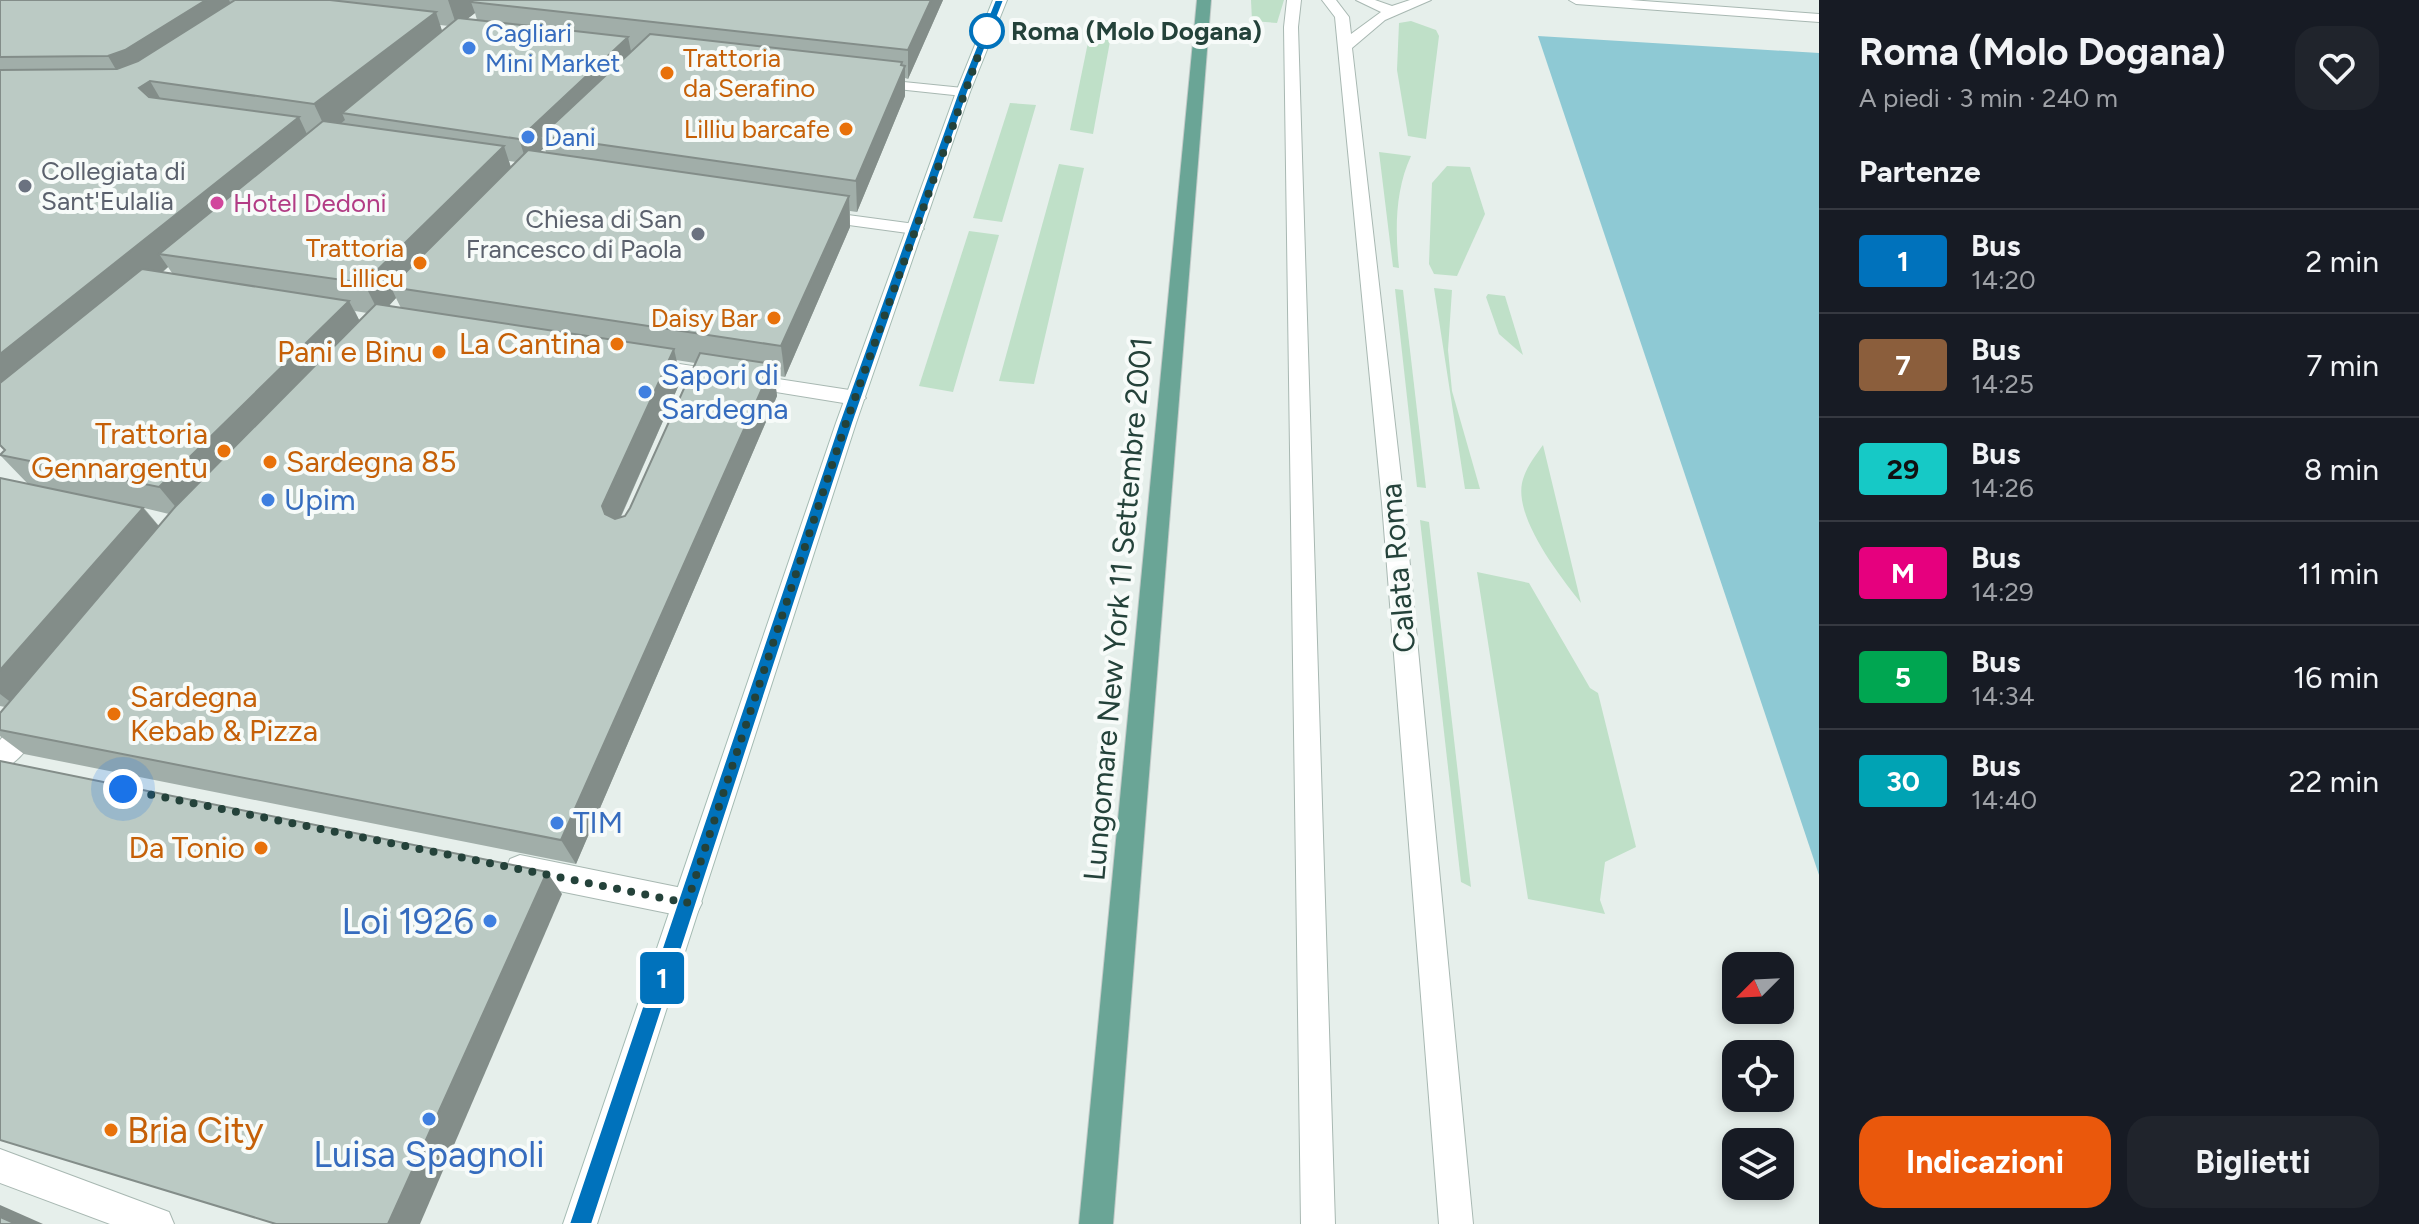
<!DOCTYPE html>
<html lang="it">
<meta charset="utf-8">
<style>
body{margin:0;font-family:Figtree,sans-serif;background:#20242c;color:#f1f3f6;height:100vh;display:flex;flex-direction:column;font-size:30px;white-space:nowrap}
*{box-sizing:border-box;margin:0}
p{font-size:26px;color:#9ea1a6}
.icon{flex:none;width:44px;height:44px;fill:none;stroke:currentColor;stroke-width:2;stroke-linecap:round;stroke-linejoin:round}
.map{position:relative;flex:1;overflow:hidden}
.panel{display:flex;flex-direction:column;background:#171b24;width:600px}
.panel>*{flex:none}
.badge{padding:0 16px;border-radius:6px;font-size:28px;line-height:52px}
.needle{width:52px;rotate:246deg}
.buttons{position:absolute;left:1722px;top:952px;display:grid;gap:16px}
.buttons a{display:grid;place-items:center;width:72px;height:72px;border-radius:16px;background:#171b24;box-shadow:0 4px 12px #0003;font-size:40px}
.you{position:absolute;width:40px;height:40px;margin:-20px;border:6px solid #fff;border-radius:50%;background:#1a73e8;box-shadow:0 0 0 12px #1a73e833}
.map>.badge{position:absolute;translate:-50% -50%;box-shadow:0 0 0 4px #fff}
h2{padding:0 40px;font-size:30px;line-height:72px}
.round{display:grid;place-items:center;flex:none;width:84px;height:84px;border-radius:24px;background:#20242c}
.overview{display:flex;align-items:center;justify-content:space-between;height:136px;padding:0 40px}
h1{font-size:38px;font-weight:700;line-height:60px}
.action{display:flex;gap:16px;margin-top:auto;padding:16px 40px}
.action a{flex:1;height:92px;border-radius:24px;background:#ea580c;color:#fff;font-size:32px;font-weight:700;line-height:92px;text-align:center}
.action a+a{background:#20242c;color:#f1f3f6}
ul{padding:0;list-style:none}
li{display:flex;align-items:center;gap:24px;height:104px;padding:0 40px;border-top:2px solid #363941}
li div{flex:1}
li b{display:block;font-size:30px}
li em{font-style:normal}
li .badge{min-width:88px;font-weight:700;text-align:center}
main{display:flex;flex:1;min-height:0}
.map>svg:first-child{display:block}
.green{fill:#bfe0c8}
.water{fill:#8ec9d4}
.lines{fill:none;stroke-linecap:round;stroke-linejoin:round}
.service-casing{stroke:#a8b8b2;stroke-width:2}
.pedestrian-casing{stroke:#a8b8b2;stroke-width:2}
.minor-casing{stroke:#a8b8b2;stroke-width:2}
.secondary-casing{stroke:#a4bbb3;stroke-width:2}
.primary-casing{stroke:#c2cac8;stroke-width:2}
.service{fill:#fff;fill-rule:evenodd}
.pedestrian{fill:#fff;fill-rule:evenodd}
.minor{fill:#fff;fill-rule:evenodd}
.secondary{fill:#fff;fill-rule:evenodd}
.primary{fill:#6aa596;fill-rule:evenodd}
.wall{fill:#a1aea9;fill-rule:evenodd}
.shaded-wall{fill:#838d89}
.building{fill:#bbcac4;stroke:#838d89;stroke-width:2}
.line{fill:#0072bc;stroke:#fff;stroke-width:2}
.walk{stroke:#24423a;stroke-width:8;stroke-dasharray:0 14.4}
.stop-dot{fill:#fff;stroke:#0072bc;stroke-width:4}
.shop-dot{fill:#3f7fe0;stroke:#f7fbf9;stroke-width:3}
.food-dot{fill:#e8710a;stroke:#f7fbf9;stroke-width:3}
.worship-dot{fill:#6b7280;stroke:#f7fbf9;stroke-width:3}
.hotel-dot{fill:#d1479c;stroke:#f7fbf9;stroke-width:3}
.labels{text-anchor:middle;stroke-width:8;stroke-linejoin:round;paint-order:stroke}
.far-stop-label{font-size:26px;font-weight:bold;fill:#24423a;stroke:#f7fbf9;text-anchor:start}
.far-shop-label{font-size:26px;fill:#366cbe;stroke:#f7fbf9;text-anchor:start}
.far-food-label{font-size:26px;fill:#c56008;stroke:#f7fbf9;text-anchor:end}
.far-worship-label{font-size:26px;fill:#5b616d;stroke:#f7fbf9;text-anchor:start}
.far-hotel-label{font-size:26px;fill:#b23c85;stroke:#f7fbf9;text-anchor:start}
.food-label{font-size:30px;fill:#c56008;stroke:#f7fbf9;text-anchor:end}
.shop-label{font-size:30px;fill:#366cbe;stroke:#f7fbf9;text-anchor:start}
.street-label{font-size:30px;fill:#24423a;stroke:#f7fbf9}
.near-shop-label{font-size:36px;fill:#366cbe;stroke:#f7fbf9;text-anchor:end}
.near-food-label{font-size:36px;fill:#c56008;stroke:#f7fbf9;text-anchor:start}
</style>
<main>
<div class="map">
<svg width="1819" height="1224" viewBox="0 0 1819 1224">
<rect width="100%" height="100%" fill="#e6efeb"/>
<g class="green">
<path d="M1251 0H1284L1277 23 1252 21Z"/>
<path d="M1411 21 1436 30 1439 36 1426 139 1408 136 1397 70 1399 23Z"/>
<path d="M1092 23 1113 25 1093 134 1070 130Z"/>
<path d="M1010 103 1036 105 1002 222 973 218Z"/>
<path d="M1379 152 1411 156C1395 190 1395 231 1399 268L1393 267Z"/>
<path d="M1059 164 1084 168 1034 384 999 381Z"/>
<path d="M1447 166 1470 167 1485 214 1457 276 1434 274 1429 264 1432 183Z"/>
<path d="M969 231 999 235 953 392 919 386Z"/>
<path d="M1434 288 1452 290 1448 350 1452 391 1480 489H1465Z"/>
<path d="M1395 289 1403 290 1426 488 1417 487Z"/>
<path d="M1488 294 1505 296 1523 355 1499 334 1486 297Z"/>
<path d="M1543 445 1581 603C1559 575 1515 519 1522 483 1525 469 1535 456 1543 445Z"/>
<path d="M1420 520 1429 522 1471 887 1461 882Z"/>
<path d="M1477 572 1529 583 1590 688 1598 693 1636 847 1605 862 1600 900 1605 914 1528 899Z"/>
</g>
<path class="water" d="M1538 36 1819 53V875Z"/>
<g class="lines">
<defs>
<g id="service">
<path d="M1287 0H1301L1298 27 1335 1224H1301L1284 27Z"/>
<path d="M1322 0H1336L1349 17 1351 34 1381 12 1356 0H1375L1392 6 1410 0H1431L1385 20 1352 48 1404 503 1473 1224H1439L1382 503 1335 17Z"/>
<path d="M1569 0H1630L1819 14V22L1576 4Z"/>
</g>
<g id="pedestrian">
<path d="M818 211 915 224 924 229 915 234 812 220 809 216 812 212Z"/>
<path d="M647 359 856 391 866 398 856 405 640 370 637 365 640 360Z"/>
<path d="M32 710 41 713 45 721C37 738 18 764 0 771V740L23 713Z"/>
<path d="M520 855 687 889 697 893 702 903 697 913 687 917 520 883 510 879 506 869 510 859Z"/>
<path d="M0 1149 169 1212 174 1224H110L0 1183Z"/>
</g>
<path id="minor" d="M874 79 963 88 970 92 963 96 869 86 867 83Z"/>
<path id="secondary" d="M993 0H1007L970 92 856 423 597 1224H563L836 423 956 92Z"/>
<path id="primary" d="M1197 0H1211L1113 1224H1079Z"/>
</defs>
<use href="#service" class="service-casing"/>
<use href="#pedestrian" class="pedestrian-casing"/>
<use href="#minor" class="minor-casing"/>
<use href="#secondary" class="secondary-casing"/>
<use href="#primary" class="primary-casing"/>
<use href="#service" class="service"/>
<use href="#pedestrian" class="pedestrian"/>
<use href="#minor" class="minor"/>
<use href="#secondary" class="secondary"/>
<use href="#primary" class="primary"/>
</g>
<path class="wall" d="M0 0H943L908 79 905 78V96L857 212 850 211V227L785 377 774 375 777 396 576 864 24 754 0 736V713L5 707 0 706V478L28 484 0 455 5 450 0 445ZM475 13 477 20 467 19ZM440 25 449 26 442 31ZM545 147 546 153 539 152ZM509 161 516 162 511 167ZM168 267 172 273 163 272ZM396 298 401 308 389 306ZM355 311 367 313 359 320ZM676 360 695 363 630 508 625 516 621 517 681 380ZM144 508 169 514 159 526Z"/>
<g class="shaded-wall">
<path d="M206 0H229L237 17 125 85 108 56Z"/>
<path d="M448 0H490L471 2 475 13 457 27Z"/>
<path d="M931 0H943L908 79V50Z"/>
<path d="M436 12 445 40 342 113 345 120 328 134 314 104Z"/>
<path d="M628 37 633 61 541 136 545 147 527 164 519 139Z"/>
<path d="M902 62V73L905 66V96L857 212 856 181Z"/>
<path d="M150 81 167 110 139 88Z"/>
<path d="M299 117 313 147 159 254 168 267 0 407V354Z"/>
<path d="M504 146 514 177 391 287 396 298 380 315 364 283Z"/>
<path d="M849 196 850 227 785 377 781 346Z"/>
<path d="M349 301 365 331 184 517 159 487Z"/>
<path d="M674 349 681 380 612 536 602 506Z"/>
<path d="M773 364 777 396 576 864 561 840Z"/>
<path d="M143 508 167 536 21 710 0 694V670Z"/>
<path d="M547 872 562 894 420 1224H388Z"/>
<path d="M0 1205 43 1224H16L0 1217Z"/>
</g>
<g class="building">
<path d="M0 0H206L125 50 108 56 0 57Z"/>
<path d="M235 0H330L436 12 314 104 150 81 139 88 149 97 299 117 0 354V70L117 69 138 61Z"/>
<path d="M473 0H931L908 50 471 2Z"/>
<path d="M458 18 628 37 519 139 342 113Z"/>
<path d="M650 34 902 62 901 65 905 66 856 181 541 136Z"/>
<path d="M323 121 504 146 364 283 159 254Z"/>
<path d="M528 150 849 196 781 346 391 287Z"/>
<path d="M142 269 349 301 159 487 0 455 5 450 0 445V383Z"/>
<path d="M376 304 674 349 602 506 605 514 615 519 625 516 630 508 700 353 773 364 561 840 0 730V713L175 507Z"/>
<path d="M0 478 143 508 0 670Z"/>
<path d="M0 761 547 872 388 1224H276L0 1140Z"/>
<path d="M0 1217 16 1224H0Z"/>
</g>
<path class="line" d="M995 0H1004L968 92 853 423 592 1224H569L839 423 958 92Z"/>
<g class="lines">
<path class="walk" d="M123 789 687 903 846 423 987 31"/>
</g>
<circle class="stop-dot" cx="987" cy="31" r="16"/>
<g class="shop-dot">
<circle cx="469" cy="48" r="8"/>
<circle cx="528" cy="137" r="8"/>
<circle cx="645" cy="392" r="8"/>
<circle cx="268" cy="500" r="8"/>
<circle cx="557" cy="823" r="8"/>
<circle cx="490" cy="921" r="8"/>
<circle cx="429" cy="1119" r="8"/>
</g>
<g class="food-dot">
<circle cx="667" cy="73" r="8"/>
<circle cx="846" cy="129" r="8"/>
<circle cx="420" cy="263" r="8"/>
<circle cx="774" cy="318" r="8"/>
<circle cx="617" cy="344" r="8"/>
<circle cx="439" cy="352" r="8"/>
<circle cx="224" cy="451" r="8"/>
<circle cx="270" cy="462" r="8"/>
<circle cx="114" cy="714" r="8"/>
<circle cx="261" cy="848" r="8"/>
<circle cx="111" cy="1130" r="8"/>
</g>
<g class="worship-dot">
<circle cx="25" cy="186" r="8"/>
<circle cx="698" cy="234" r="8"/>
</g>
<circle class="hotel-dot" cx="217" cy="203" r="8"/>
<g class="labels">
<g class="far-stop-label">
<text x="1011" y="40">Roma (Molo Dogana)</text>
</g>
<g class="far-shop-label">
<text x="485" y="42">Cagliari<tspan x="485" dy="30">Mini Market</tspan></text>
<text x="544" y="146">Dani</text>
</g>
<g class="far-food-label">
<text x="683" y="67" text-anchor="start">Trattoria<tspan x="683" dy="30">da Serafino</tspan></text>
<text x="830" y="138">Lilliu barcafe</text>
<text x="404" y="257">Trattoria<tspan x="404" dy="30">Lillicu</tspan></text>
<text x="758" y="327">Daisy Bar</text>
</g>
<g class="far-worship-label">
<text x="41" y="180">Collegiata di<tspan x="41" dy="30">Sant'Eulalia</tspan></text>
<text x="682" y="228" text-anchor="end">Chiesa di San<tspan x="682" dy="30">Francesco di Paola</tspan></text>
</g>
<g class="far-hotel-label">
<text x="233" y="212">Hotel Dedoni</text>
</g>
<g class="food-label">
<text x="601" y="354">La Cantina</text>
<text x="423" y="362">Pani e Binu</text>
<text x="208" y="444">Trattoria<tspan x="208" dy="34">Gennargentu</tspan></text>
<text x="286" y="472" text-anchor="start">Sardegna 85</text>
<text x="130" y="707" text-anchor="start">Sardegna<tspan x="130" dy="34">Kebab &amp; Pizza</tspan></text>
<text x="245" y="858">Da Tonio</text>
</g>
<g class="shop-label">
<text x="661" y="385">Sapori di<tspan x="661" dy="34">Sardegna</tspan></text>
<text x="284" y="510">Upim</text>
<text x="573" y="833">TIM</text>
</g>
<g class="street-label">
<text transform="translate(1398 568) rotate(-95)" y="10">Calata Roma</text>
<text transform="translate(1118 609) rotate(-85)" y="10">Lungomare New York 11 Settembre 2001</text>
</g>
<g class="near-shop-label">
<text x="474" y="934">Loi 1926</text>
<text x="429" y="1167" text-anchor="middle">Luisa Spagnoli</text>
</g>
<g class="near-food-label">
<text x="127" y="1143">Bria City</text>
</g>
</g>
</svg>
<div class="buttons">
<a><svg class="needle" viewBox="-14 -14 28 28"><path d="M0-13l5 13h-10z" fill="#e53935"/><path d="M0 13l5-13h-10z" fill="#9ea1a6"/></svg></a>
<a><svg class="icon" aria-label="locate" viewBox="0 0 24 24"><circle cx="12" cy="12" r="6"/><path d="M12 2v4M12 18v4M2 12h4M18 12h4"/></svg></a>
<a><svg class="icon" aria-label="layers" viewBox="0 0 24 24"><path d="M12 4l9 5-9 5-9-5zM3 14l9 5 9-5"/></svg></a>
</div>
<div class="you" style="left:123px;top:789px"></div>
<b class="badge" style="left:662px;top:978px;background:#0072bc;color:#fff">1</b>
</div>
<section class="panel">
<div class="overview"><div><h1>Roma (Molo Dogana)</h1><p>A piedi · 3 min · 240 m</p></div><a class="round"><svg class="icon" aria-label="heart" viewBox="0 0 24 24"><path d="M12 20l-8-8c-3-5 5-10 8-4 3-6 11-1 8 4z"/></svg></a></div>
<h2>Partenze</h2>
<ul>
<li><span class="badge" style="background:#0072bc;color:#fff">1</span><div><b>Bus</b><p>14:20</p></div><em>2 min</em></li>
<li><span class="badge" style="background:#8b5e3c;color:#fff">7</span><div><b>Bus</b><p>14:25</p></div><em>7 min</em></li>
<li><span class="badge" style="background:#16c9c6;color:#111">29</span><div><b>Bus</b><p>14:26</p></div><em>8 min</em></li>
<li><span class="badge" style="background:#e6007e;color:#fff">M</span><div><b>Bus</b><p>14:29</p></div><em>11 min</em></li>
<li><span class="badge" style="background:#00a651;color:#fff">5</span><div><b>Bus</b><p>14:34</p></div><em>16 min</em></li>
<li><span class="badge" style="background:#00a3b4;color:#fff">30</span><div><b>Bus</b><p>14:40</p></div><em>22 min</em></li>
</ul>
<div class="action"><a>Indicazioni</a><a>Biglietti</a></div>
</section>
</main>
